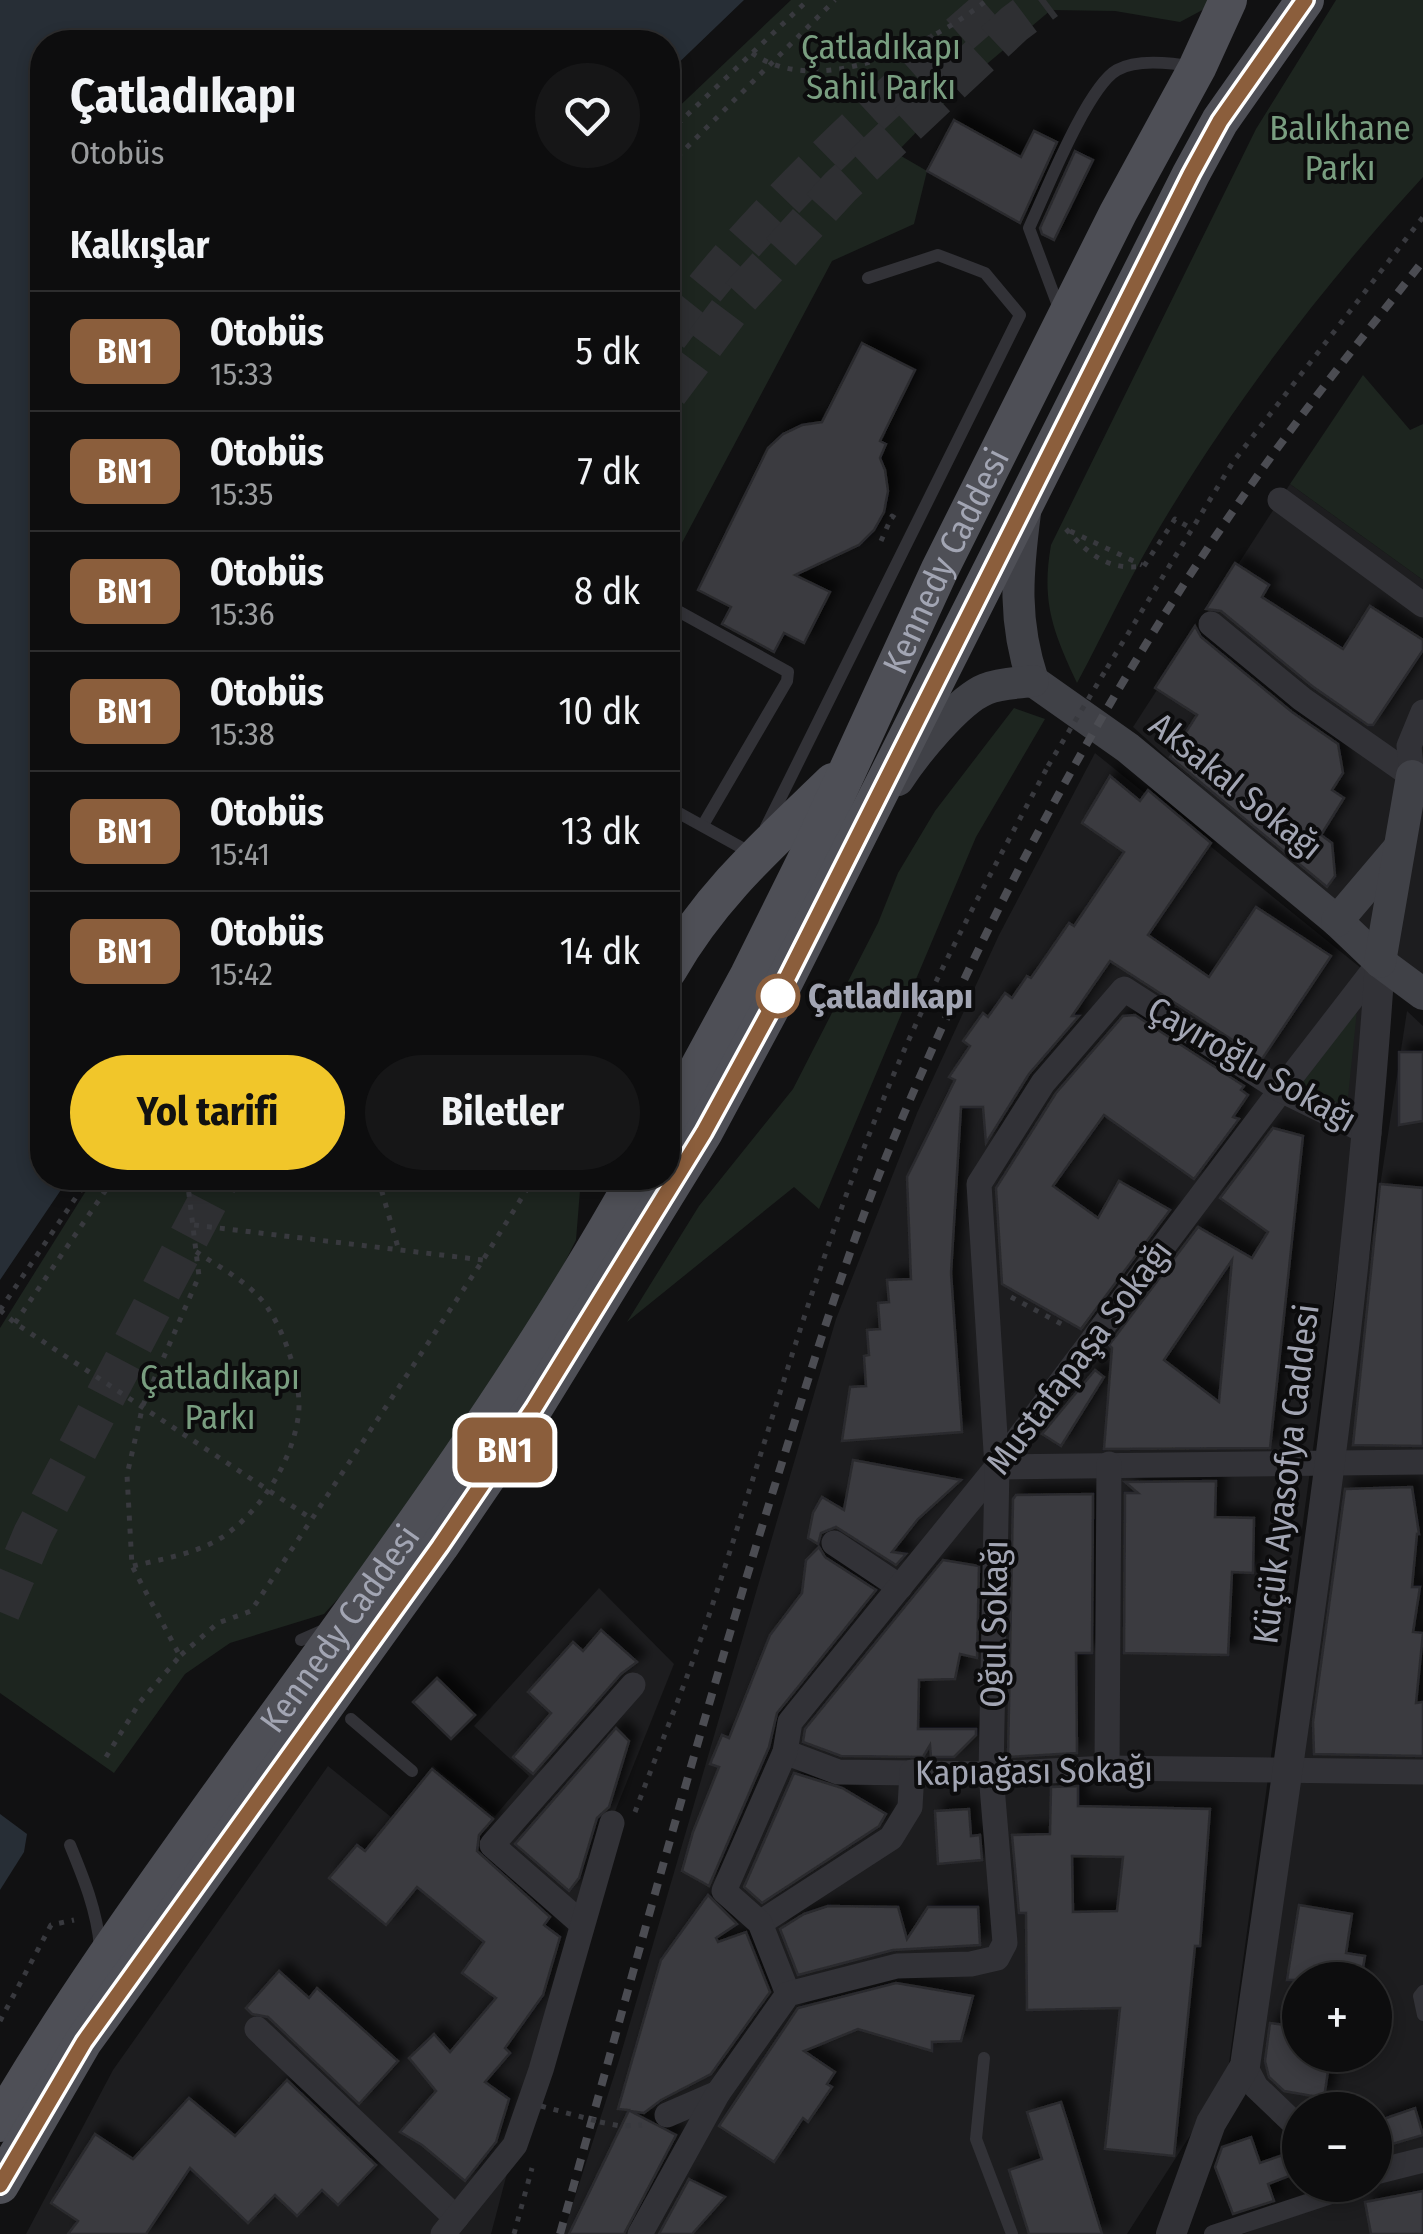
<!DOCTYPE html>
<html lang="tr">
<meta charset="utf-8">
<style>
body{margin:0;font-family:"Fira Sans Condensed",sans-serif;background:#161617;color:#f1f3f6;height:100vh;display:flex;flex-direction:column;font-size:38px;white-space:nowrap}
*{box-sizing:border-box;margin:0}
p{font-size:32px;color:#9a9c9e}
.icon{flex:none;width:55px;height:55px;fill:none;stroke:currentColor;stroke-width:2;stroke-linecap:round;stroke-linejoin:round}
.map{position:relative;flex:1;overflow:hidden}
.side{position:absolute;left:30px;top:30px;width:650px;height:1160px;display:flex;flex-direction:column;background:#0d0d0e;border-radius:40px;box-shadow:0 5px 15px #0003,0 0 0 2px #2d2d2e}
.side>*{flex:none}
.badge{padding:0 20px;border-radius:15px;font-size:35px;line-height:65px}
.buttons{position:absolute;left:1282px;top:1962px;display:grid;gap:20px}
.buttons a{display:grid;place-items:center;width:110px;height:110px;border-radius:50%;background:#0d0d0e;box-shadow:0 5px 15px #0003,0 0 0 2px #2d2d2e;font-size:50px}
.map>.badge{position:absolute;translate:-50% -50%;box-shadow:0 0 0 5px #fff}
h2{padding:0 40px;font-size:38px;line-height:90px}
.round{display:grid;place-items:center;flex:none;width:105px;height:105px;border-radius:52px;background:#161617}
.summary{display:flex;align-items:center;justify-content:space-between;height:170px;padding:0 40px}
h1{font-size:48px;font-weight:700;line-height:75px}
.action{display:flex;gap:20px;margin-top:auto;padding:20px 40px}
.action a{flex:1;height:115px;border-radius:60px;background:#f1c62a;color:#111;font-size:40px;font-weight:700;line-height:115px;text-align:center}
.action a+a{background:#161617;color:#f1f3f6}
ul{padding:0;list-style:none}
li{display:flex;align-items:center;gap:30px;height:120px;padding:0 40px;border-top:2px solid #2d2d2e}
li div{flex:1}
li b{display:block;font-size:38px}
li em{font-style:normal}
li .badge{min-width:110px;font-weight:700;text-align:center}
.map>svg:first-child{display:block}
.built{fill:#1d1d1f;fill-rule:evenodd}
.green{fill:#1d251f}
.water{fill:#272e36}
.building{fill:#3b3b3f;stroke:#2b2b2e;stroke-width:2.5;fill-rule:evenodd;filter:url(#shadow)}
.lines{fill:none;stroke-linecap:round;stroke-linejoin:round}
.trunk-tunnel{stroke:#2e2f32;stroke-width:40;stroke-dasharray:40 20;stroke-linecap:butt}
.path{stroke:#38393e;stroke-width:5;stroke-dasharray:5 8;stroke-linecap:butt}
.service{stroke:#323237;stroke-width:12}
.pedestrian{stroke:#323237;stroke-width:18}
.minor{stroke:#323237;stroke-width:25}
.tertiary{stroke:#323237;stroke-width:30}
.secondary{stroke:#404147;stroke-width:32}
.primary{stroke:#4e4f56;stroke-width:38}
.rail{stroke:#4b4c52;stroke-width:8;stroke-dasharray:12 10;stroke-linecap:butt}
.path-bridge{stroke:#38393e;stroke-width:5;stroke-dasharray:5 8;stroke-linecap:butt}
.line-casing{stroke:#fff;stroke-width:22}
.line{stroke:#8b5e3c;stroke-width:15}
.stop-dot{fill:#fff;stroke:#8b5e3c;stroke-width:5}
.labels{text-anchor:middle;stroke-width:8;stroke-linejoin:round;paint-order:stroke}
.park-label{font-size:35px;fill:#799e80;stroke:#0c0c0d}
.street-label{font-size:35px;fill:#a2a5b3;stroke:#0c0c0d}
.stop-label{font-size:35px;font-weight:bold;fill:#a2a5b3;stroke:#0c0c0d;text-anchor:start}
</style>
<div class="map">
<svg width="1423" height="2234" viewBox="0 0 1423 2234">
<defs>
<filter id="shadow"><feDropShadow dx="9" dy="-9" stdDeviation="5" flood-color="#0009"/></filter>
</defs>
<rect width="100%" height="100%" fill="#111112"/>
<g class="built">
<path d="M1290 484 1423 580V988L1133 727Z"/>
<path d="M1095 753 1377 981 1227 2078 1127 2234H563L620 2057 836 1319 917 1113 999 935Z"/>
<path d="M1407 1011 1423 1026V2234H1243L1316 2205 1329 2185H1375V2110H1300V2147L1255 2087 1296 1731ZM1300 1980H1375V2055H1300Z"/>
<path d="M599 1588 674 1664 578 1904 491 2234H26L113 2070 328 1766 391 1817 433 1766 495 1816 529 1776 474 1726Z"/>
</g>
<g class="green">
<path d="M791 0H1211L1208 7 1180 22 1115 11 1051 10 963 84 896 153 927 171 914 224 832 261 668 569V117Z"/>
<path d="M1336 0H1423V177C1326 282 1238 397 1164 520 1132 572 1106 629 1077 683 1053 632 1041 602 1051 545L1256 129Z"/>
<path d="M1363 375 1410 430 1423 424V580L1290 484Z"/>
<path d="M1014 708 1045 719 976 837 819 1209 794 1187 627 1322 699 1206 793 1089 878 923 898 873 935 811Z"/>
<path d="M1357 1010 1347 1107 1301 1085Z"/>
<path d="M94 1178H581L576 1240 555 1282 381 1552 324 1614 230 1643 185 1674 114 1773 0 1693V1328Z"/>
</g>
<g class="water">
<path d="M0 0H744L668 73V42H42V1178H69L0 1280Z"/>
<path d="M0 1814 27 1834 24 1852 0 1890Z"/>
</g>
<g class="building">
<path d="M954 120 1021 157 1034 131 1057 142 1020 223 927 171Z"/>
<path d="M1075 151 1093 160 1054 240 1042 234 1040 228Z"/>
<path d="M862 343 915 370 880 441 886 444 880 458 885 470 888 491 884 512 874 530 859 545 795 575 830 592 804 643 784 633 774 652 722 624 731 607 698 590 768 448 783 434 802 425 822 422Z"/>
<path d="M1235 563 1269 585 1262 597 1343 649 1370 606 1423 640V650L1373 725H1368L1312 686 1221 611 1206 609Z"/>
<path d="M1195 626 1201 637 1292 712 1338 744 1343 773 1332 790 1344 798 1321 835 1332 843 1335 876 1327 887 1170 757 1197 715 1155 688Z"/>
<path d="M1110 776 1140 801 1148 790 1211 843 1148 935 1209 977 1256 907 1331 956 1262 1059 1110 961 1072 1016H1079L1029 1074 986 1143 983 1107H961L951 1273 962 1432 842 1441 850 1387 866 1386 864 1356 869 1355 867 1330 880 1329 878 1303 889 1302 887 1280 911 1279 907 1177 955 1080 949 1077 970 1046 963 1041 983 1013 988 1017 1005 993 1012 998 1027 976 1031 978 1069 923 1074 926 1124 852 1082 823Z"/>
<path d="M1135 1015 1244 1086 1241 1090 1248 1095 1233 1117 1239 1119 1194 1179 1104 1115 1053 1186 1098 1218 1119 1181 1170 1210 1081 1329 1002 1284 996 1188 1056 1093 1123 1016Z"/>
<path d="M1399 1052H1423V1121L1399 1125Z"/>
<path d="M1273 1128 1303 1136 1270 1448 1104 1449 1112 1348 1109 1345 1198 1227 1252 1258 1268 1232 1220 1198ZM1232 1260 1219 1402 1164 1360Z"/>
<path d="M1380 1184 1423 1188V1446L1353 1445Z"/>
<path d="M1095 1370 1104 1377 1061 1446 1042 1434Z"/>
<path d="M853 1460 961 1480 918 1519 892 1552 906 1554 896 1565 836 1527 821 1533 818 1544 808 1538 813 1513 822 1497 844 1510Z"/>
<path d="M1216 1481 1215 1517 1254 1518 1253 1573 1232 1572 1228 1655 1124 1653 1125 1493H1138L1125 1482Z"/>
<path d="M1412 1487 1419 1534H1417L1412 1587H1420L1413 1632 1423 1633 1416 1703 1423 1702V1756L1314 1754 1313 1722 1345 1489Z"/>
<path d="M1093 1494 1092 1653H1076L1077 1753 1008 1757 1013 1499 1016 1495Z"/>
<path d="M819 1547 825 1557 876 1590 777 1713 769 1747 709 1886 682 1871 693 1832 719 1767 710 1764 722 1735 729 1738 770 1635 802 1593 806 1560Z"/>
<path d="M943 1560 979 1566 977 1658 960 1654 955 1679 919 1680 918 1729H976V1735L954 1757H931L930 1745 923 1757 841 1756 803 1742 805 1729Z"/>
<path d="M601 1630 637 1662 621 1674 533 1774 513 1757 551 1713 528 1692 573 1642 583 1651Z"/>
<path d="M437 1678 475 1715 451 1739 413 1702Z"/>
<path d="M616 1728 629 1741 609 1807 597 1818 579 1878 569 1891 515 1844Z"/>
<path d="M432 1769 493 1819 479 1835 477 1851 550 1917 544 1925 560 1937 543 1995 505 2048 510 2053 485 2082 509 2099 496 2142 465 2181 422 2145 400 2132 436 2091 409 2058 434 2034 450 2052 496 1998 462 1973 484 1942 417 1887 386 1925 329 1878 357 1845 365 1851Z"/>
<path d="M794 1773 842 1788 886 1814 879 1826 762 1903 744 1887Z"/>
<path d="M1078 1786V1806L1210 1809 1200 1946H1195L1174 2156 1105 2149 1120 2008 1027 2010 1026 1913H1019L1012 1835 1050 1834 1051 1787ZM1072 1856 1123 1857 1117 1911 1073 1912Z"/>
<path d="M969 1809 971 1836 980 1835 982 1860 938 1864 935 1811Z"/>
<path d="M708 1895 737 1924 716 1938 718 1942 746 1932 770 1992 711 2074 661 2100 644 2113 630 2111 676 2135 624 2234H569L629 2110 618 2109 661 1960Z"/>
<path d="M1299 1905 1352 1914 1346 1953 1365 1956 1361 1980H1287Z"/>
<path d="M828 1906 898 1907 907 1939 928 1907H978L980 1945 893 1950 798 1975 780 1929 804 1914Z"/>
<path d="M279 1971 309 1998 317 1988 398 2061 359 2104 268 2017 252 2014 246 2008Z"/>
<path d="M896 1983 973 1996 961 2041 932 2042V2051L858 2029 804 2051 835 2072 827 2084 832 2087 808 2122 803 2118 774 2162 719 2126 798 2008Z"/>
<path d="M1270 2023 1300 2027V2055H1325L1322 2070 1328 2071 1324 2098 1284 2091 1269 2077 1265 2061Z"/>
<path d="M287 2080 376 2165 338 2205 322 2190 297 2216 275 2195 248 2223 190 2168 146 2234H68L78 2221 51 2203 95 2134 133 2159 189 2098 235 2136Z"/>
<path d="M1061 2102 1070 2130 1102 2234H1029L1009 2170 1042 2159 1027 2112Z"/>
<path d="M1415 2108 1423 2135 1375 2149V2122Z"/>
<path d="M1251 2137 1260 2163 1300 2149V2172L1268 2184 1274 2201 1233 2214 1215 2167 1222 2147Z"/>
<path d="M689 2179 725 2197 692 2234H659Z"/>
<path d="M1423 2191V2234H1371L1365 2202Z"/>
</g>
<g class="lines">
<g class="trunk-tunnel">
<path d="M668 336C764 207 879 105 999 0"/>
<path d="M668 392 737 300 840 187 1014 24 1046 0"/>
<path d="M0 1612 33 1534 220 1178"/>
</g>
<g class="path">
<path d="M752 53C817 100 932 45 987 0"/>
<path d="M668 133 808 0"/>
<path d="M668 166 835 0"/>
<path d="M1066 529C1089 555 1109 571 1144 566"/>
<path d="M1070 531 1142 565"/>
<path d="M881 541 892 516 895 518"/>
<path d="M1144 566 1175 519 1192 529"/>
<path d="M1107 668 1233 462 1423 217"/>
<path d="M378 1178 399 1251"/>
<path d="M194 1225 483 1260"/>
<path d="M1011 1297 1067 1327"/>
<path d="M0 1310 15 1323 312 1519"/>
<path d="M0 1310 89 1178"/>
<path d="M15 1323 114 1178"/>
<path d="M133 1566C162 1559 195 1554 221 1538 260 1512 291 1464 298 1418 304 1384 282 1320 258 1296 241 1278 216 1265 195 1251"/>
<path d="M181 1655 218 1623 251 1611 483 1260 534 1178"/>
<path d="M106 1757 140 1702 180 1656 132 1566 127 1475 143 1405 199 1276 187 1178"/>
<path d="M635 1812C659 1748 685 1685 707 1621 765 1449 812 1273 881 1105 928 988 989 877 1048 766"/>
<path d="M0 2021 51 1925 74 1920"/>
<path d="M600 2122 620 2126 642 2125"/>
<path d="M514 2234 532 2168"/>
</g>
<g class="service">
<path d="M1060 311 1029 228C1045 194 1087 87 1117 70 1138 58 1173 63 1195 67"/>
<path d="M668 610 678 611 788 672 787 681 703 825"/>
<path d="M668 807 753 854"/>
<path d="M766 827 1020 315 985 273 938 255 868 278"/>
<path d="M301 1640 326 1629"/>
<path d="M351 1719 412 1771"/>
<path d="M70 1845C84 1879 97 1911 100 1947"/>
<path d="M1423 1991 1419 1996 1423 2015"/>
<path d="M984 2058 976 2139 1012 2234"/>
</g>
<path class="pedestrian" d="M1213 2234 1331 2195 1338 2185"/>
<g class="minor">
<path d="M1280 500 1423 605"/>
<path d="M1211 624 1302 699 1412 776"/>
<path d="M1412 776 1409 746 1423 712"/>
<path d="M997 1467 1423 1462"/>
<path d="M834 1543 900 1587"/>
<path d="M785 1752 838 1772 991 1774 1107 1768 1423 1772"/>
<path d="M1107 1768 1109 1464"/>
<path d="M760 1923 891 1838 910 1807 912 1772"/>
<path d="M582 1924 492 1845 633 1685"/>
<path d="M788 1994 760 1923 724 1891 785 1752 790 1722 997 1467 1281 1090 1380 962"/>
<path d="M257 2029 456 2218"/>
<path d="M1245 2066 1256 2087 1300 2129"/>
<path d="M667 2115 718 2093"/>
<path d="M1375 2172 1423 2160"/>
<path d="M443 2234 515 2145 541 2070 612 1823"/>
<path d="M640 2234 718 2093 788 1994 897 1966 971 1964 997 1958 1005 1943 991 1774 997 1467 979 1184 1043 1083 1124 989 1281 1090 1369 1133"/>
</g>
<path class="tertiary" d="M1171 2234 1211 2123 1245 2066C1297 1699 1356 1332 1380 962"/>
<g class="secondary">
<path d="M1025 513C1017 574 1013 621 1033 681"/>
<path d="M1033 681 1128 748 1337 921 1380 962 1423 994"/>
<path d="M898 780C914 755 958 700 986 689 1000 683 1018 683 1033 681"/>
<path d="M1337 921 1399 848"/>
<path d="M1380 962 1412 776 1423 784"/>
</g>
<g class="primary">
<path d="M668 970C712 893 770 843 833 782"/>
<path id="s1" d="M668 1124 749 975 812 848 940 569 1118 213 1197 68 1228 0"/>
<path id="s2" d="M0 2123C74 1996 160 1879 245 1760 383 1570 522 1382 636 1178"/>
<path d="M0 2185 83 2042 440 1546 534 1408 704 1132 775 1000 1191 174 1220 121 1305 0"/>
</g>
<path class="rail" d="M560 2234C630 1985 697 1735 774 1488 809 1377 842 1266 886 1157 981 925 1100 701 1244 495 1300 414 1362 338 1423 261"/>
<g class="path-bridge">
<path d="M1048 766 1107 668"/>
<path d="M541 2106 600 2122"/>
</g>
</g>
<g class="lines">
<defs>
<path id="line" d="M0 2185 84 2042 440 1546 534 1408 704 1132 776 1000 1191 174 1220 121 1305 0"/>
</defs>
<use href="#line" class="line-casing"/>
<use href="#line" class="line"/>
</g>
<circle class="stop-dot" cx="778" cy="996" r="20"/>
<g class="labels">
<g class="park-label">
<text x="881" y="59">Çatladıkapı<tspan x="881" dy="40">Sahil Parkı</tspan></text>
<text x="1340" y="140">Balıkhane<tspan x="1340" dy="40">Parkı</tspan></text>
<text x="220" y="1389">Çatladıkapı<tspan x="220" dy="40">Parkı</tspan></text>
</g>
<g class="street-label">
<text dy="12" stroke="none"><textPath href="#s1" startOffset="628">Kennedy Caddesi</textPath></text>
<text transform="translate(1236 786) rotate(39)" y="12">Aksakal Sokağı</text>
<text transform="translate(1252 1064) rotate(30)" y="12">Çayıroğlu Sokağı</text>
<text transform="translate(1079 1357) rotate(-53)" y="12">Mustafapaşa Sokağı</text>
<text transform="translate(1286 1474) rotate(-83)" y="12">Küçük Ayasofya Caddesi</text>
<text transform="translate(994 1624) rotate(-89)" y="12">Oğul Sokağı</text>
<text dy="12" stroke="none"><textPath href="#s2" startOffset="600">Kennedy Caddesi</textPath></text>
<text transform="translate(1034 1771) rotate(-1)" y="12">Kapıağası Sokağı</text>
</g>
<g class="stop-label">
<text x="808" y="1008">Çatladıkapı</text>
</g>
</g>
</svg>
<div class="buttons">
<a>+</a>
<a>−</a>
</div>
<b class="badge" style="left:505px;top:1450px;background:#8b5e3c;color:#fff">BN1</b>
<section class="side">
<div class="summary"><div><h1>Çatladıkapı</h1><p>Otobüs</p></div><a class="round"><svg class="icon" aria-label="heart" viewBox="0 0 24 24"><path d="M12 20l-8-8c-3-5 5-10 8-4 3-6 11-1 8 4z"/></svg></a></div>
<h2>Kalkışlar</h2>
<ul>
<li><span class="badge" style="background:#8b5e3c;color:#fff">BN1</span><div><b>Otobüs</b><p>15:33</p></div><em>5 dk</em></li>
<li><span class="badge" style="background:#8b5e3c;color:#fff">BN1</span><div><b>Otobüs</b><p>15:35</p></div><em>7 dk</em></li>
<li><span class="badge" style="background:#8b5e3c;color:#fff">BN1</span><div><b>Otobüs</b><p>15:36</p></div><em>8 dk</em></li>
<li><span class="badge" style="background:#8b5e3c;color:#fff">BN1</span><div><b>Otobüs</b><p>15:38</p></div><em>10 dk</em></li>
<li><span class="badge" style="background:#8b5e3c;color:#fff">BN1</span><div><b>Otobüs</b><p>15:41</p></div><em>13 dk</em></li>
<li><span class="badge" style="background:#8b5e3c;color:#fff">BN1</span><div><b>Otobüs</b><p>15:42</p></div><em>14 dk</em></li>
</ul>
<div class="action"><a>Yol tarifi</a><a>Biletler</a></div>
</section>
</div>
